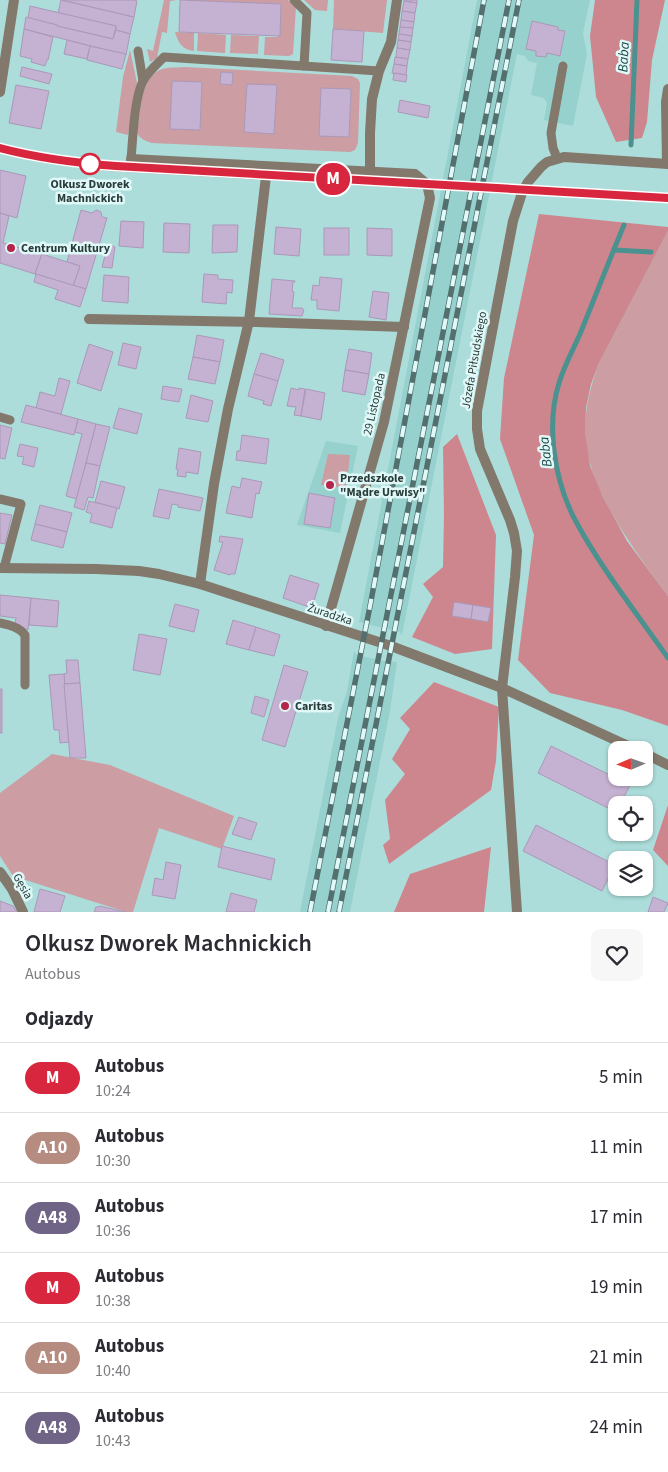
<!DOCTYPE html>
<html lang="pl">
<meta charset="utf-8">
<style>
body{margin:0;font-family:"Source Sans 3",sans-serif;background:#f7f7f7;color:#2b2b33;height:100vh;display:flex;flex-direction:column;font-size:19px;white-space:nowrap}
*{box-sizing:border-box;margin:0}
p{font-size:16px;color:#7c7c81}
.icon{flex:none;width:28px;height:28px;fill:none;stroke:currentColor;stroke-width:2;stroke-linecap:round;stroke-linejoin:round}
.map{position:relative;height:912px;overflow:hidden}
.drawer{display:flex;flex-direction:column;background:#fff;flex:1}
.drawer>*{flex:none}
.badge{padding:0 10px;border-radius:16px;font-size:18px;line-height:32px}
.needle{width:32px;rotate:268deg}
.controls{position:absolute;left:608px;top:741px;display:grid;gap:10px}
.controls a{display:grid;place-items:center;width:45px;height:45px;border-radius:10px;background:#fff;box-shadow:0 1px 4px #0004;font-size:25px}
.map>.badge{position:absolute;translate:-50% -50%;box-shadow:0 0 0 2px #fff}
h2{padding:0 25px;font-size:19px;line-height:45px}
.round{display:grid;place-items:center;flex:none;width:52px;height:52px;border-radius:10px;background:#f7f7f7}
.head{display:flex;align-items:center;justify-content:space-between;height:85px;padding:0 25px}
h1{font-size:24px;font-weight:600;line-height:38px}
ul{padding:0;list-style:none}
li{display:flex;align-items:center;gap:15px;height:70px;padding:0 25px;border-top:1px solid #e1e1e2}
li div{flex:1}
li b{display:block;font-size:19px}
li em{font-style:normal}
li .badge{min-width:55px;font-weight:700;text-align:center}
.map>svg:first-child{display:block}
.built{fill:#96d1ce}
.green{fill:#cc9da2}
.forest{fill:#ce868e}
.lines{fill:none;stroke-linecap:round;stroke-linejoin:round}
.stream{stroke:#4b918f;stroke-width:5}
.building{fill:#c5b1d2;stroke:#ab98b8}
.service{stroke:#83786c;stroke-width:9}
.minor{stroke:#83786c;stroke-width:10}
.tertiary{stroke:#83786c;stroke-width:10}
.rail-casing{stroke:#53706f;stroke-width:5.5}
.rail{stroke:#e0f8f7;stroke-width:4;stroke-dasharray:11;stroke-linecap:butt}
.tertiary-bridge{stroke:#83786c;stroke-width:10}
.line-casing{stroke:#fff;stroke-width:11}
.line{stroke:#d7263d;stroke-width:8}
.stop-dot{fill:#fff;stroke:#d7263d;stroke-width:2.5}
.poi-dot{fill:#b52449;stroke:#e0f8f7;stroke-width:2}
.labels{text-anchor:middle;stroke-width:5;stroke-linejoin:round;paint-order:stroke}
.stop-label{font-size:12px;font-weight:bold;fill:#293c3b;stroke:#e0f8f7}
.poi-label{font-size:12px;font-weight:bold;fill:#293c3b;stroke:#e0f8f7;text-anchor:start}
.street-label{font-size:12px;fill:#293c3b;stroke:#e0f8f7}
.water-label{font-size:14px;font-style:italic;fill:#1a4544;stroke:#e0f8f7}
</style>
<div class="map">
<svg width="668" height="912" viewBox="0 0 668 912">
<rect width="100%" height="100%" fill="#acddda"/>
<g class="built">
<path d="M477 0H590L583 33 587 54 573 126 544 120 547 103 544 98 531 95 537 63 528 61 525 56 517 54 402 635 399 632 359 622Z"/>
<path d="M326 441 358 446 340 533 297 525Z"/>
<path d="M354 651 357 655 384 661 397 662 390 711 350 912H300L338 718 347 691Z"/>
</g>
<g class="green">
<path d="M164 0H288L296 7 293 54 289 56 264 55 265 37H278L279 6 177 0 170 1 167 33 162 32 157 58 150 62 147 49 153 51Z"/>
<path d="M304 0H328L327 11 315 10Z"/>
<path d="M334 0H387L383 33 333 29Z"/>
<path d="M175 32 194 33V51C182 50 178 42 175 32Z"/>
<path d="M198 33 226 35 225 53 197 51Z"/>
<path d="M231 35 259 36 258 54 230 53Z"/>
<path d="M130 50 137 83 128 135 116 132 123 77Z"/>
<path d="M185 67 352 76 358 79 360 83 358 143 355 150 350 152 152 143C146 141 139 139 137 132 137 128 138 123 139 120 141 105 142 84 155 73 163 66 175 68 185 67Z"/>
<path d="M668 231V596C636 552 585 487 585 431 585 407 591 385 599 363Z"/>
<path d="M328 454 350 455 346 488 321 485Z"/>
<path d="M52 754 110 765 234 816 222 849 159 828 133 912H126L13 876 0 856V793Z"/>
</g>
<g class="forest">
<path d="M595 0H665L652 60 647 122 642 138 616 142 596 97 590 36Z"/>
<path d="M539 214 668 227V231L599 363 591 384 586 408 585 432 590 466 603 497 627 541 668 596V726L622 710 550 693 518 660 534 535 500 439 504 378Z"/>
<path d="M457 434 496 535 492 649 455 654 412 637 433 597 423 584 443 567 444 515 443 447Z"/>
<path d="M434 682 499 707 496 761 491 790 389 864 383 845 390 839 385 800 405 774 392 759 410 729 400 718Z"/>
<path d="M668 805V866L653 850Z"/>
<path d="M491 847 484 912H394L410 874Z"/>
</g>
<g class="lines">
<g class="stream">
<path d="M631 145 637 0"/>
<path d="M624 225C609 261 595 297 580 334 573 350 564 366 559 383 546 425 554 477 573 516 599 566 636 612 668 658"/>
<path d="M614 250 651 252"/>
</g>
</g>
<g class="building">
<path d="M61 0 134 17 130 34 116 30V26L58 13Z"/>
<path d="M62 0H134L137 1 134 17Z"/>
<path d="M180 0 281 4 280 36 179 32Z"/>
<path d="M404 0H417V3L404 1Z"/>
<path d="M404 1 417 3 415 13 402 11Z"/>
<path d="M30 6 116 26 113 39 57 26V25L28 18Z"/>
<path d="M402 11 415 13 414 22 401 20Z"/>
<path d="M26 17 57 25V26L113 39 116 30 130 34 126 55 24 29Z"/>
<path d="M401 20 414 22 413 28 400 27Z"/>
<path d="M532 21 558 27V30L565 31 560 56 547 53 546 57 536 56V51L526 49Z"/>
<path d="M400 27 413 28 412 36 399 34Z"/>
<path d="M24 29 53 37 48 60H47L45 66 31 62 32 59 20 56Z"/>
<path d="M333 29 364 31 362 62 331 60Z"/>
<path d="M399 34 412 36 411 42 398 40Z"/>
<path d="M67 40 90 46 87 59 64 54Z"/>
<path d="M398 40 411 42 410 50 397 48Z"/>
<path d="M90 46 126 54 122 69 87 60Z"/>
<path d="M397 48 410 50 408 59 396 57Z"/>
<path d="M395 57 408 59 407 66 394 64Z"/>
<path d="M394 64 407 66 406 75 392 73Z"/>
<path d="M22 67 52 74 49 84 20 76Z"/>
<path d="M221 72 233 73 232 85 220 84Z"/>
<path d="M394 73 407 75 406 82 393 80Z"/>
<path d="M172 81 202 82 200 130 170 129Z"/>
<path d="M247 84 277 85 274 134 244 132Z"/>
<path d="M16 85 49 91 41 129 9 123Z"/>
<path d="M321 88 351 89 349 137 319 136Z"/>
<path d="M400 100 430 106 428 118 398 112Z"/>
<path d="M0 170 26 176 17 218 0 213Z"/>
<path d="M81 210 92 213 96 210 99 211 101 212 102 217 107 218 86 289 73 286 80 266 67 262Z"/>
<path d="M0 213 9 216 3 243 42 254 35 274 0 263Z"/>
<path d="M121 221 144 222 143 248 119 246Z"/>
<path d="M164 223 190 224 189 253 163 252Z"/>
<path d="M213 225H238L237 252 212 253Z"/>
<path d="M276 227 301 229 299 256 274 254Z"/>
<rect x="324" y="228" width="25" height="27"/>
<path d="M367 228 392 229V256L367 255Z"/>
<path d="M108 244 115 247 112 268 102 267Z"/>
<path d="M42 254 80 266 73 286 35 274Z"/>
<path d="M36 274 86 289 80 307 55 299 58 290 34 282Z"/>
<path d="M204 274 218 275V279L233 280 232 293 227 292 226 304 202 302Z"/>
<path d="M104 275 129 277 128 303 102 301Z"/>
<path d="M320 277 342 279 339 311 317 309V300H311L313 285 319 286Z"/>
<path d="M272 279 295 281V282H293L292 291 294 292 292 308H302L304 310 302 316 269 314Z"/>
<path d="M373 291 389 293 386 320 369 317Z"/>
<path d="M197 335 224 340 220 362 193 357Z"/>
<path d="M123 343 141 347 136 369 118 365Z"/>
<path d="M89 344 113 352 101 391 77 383Z"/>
<path d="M349 349 372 353 369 374 345 370Z"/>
<path d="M261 353 284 360 278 381 254 374Z"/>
<path d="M193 357 220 362 215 384 188 379Z"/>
<path d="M345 370 369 374 365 395 342 391Z"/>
<path d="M254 374 278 381 271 406 263 404 264 401 248 396Z"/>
<path d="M59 378 70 381 61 414 36 408 40 392 55 396Z"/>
<path d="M163 386 182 389 179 402 161 399Z"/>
<path d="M291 388 299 390V388L305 389 301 416 294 415 296 407 287 406Z"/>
<path d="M306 389 325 393 321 420 301 416Z"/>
<path d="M191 395 213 401 208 422 186 418Z"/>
<path d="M26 405 78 419 74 435 21 422Z"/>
<path d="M119 408 142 414 137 434 113 428Z"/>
<path d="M78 419 96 424 77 499 66 496 82 434 75 432Z"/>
<path d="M96 424 110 427 100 466 86 463Z"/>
<path d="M0 425 12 428 5 459 0 458Z"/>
<path d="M242 435 269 439 266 464 236 460 237 451H240Z"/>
<path d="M20 444 38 448 34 467 22 464 24 457 17 456Z"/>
<path d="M179 448 201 452 198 474 186 472V477L177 476 178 469H176Z"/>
<path d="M86 463 100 466 93 498 88 497 84 510 74 507Z"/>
<path d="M242 478 262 482 259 494 256 493 252 518 226 513 232 486 240 488Z"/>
<path d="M101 481 125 487 119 509 95 502Z"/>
<path d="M159 489 203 498 200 511 178 507V505L172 504 169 519 153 516Z"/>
<path d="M309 493 335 498 330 528 304 524Z"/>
<path d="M89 501 117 508 112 528 90 522 92 514 86 512Z"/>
<path d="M40 505 72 513 67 532 35 524Z"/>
<path d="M0 513 12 515 5 544 0 543Z"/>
<path d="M35 524 67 532 63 548 31 540Z"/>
<path d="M220 536 243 539 235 574H230V575L214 570 223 542H219Z"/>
<path d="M290 575 319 584 312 608 283 598Z"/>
<path d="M0 595 31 598 28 630 15 624 16 618 0 616Z"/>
<path d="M31 598 59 601 57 627 29 625Z"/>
<path d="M454 602 473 605 471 619 452 616Z"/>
<path d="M175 604 199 610 194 632 169 626Z"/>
<path d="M473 605 491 608 488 622 471 619Z"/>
<path d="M233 620 256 627 249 650 226 644Z"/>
<path d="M256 627 280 635 274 656 249 650Z"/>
<path d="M139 634 167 639 160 675 133 670Z"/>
<path d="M66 660H78L80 683 64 684V674L67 673Z"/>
<path d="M284 665 308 672 285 747 262 740Z"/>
<path d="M64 674 69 742 60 743 59 730H54L49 675Z"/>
<path d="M80 683 86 758H70L64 684Z"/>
<rect x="0" y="689" width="2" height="44"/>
<path d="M255 696 269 700 264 717 251 713Z"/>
<path d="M551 746 630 785 620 805H616V812L538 773Z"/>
<path d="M239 817 257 823 251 840 232 834Z"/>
<path d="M536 825 615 865 602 891 523 851Z"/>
<path d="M222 846 275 859 271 880 218 867Z"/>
<path d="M166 862 181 865 175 899 152 895 155 878 163 880Z"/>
<path d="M40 889 65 896 60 912H34Z"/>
<path d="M231 893 257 900 254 912H226Z"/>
<path d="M653 897 668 903 664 912H648Z"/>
<path d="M0 901 13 906 17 912H0Z"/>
<path d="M100 906 125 912H94L96 907H99Z"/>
</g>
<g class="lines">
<g class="service">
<path d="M294 0 307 13 304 66"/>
<path d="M138 51 143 81"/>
<path d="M557 158 553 148 551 133 563 66"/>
<path d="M131 159C133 138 134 99 143 81 148 72 157 64 164 57L379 71"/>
<path d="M0 417 10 420"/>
<path d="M0 499 21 504 4 568"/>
<path d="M0 623C9 625 19 627 25 635V685"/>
</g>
<g class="minor">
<path d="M0 92 14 0"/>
<path d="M131 159 415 174 427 184 430 198 384 422 326 626"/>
<path d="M667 164 666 102 668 89"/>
<path d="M370 171V133L372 99 379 71 391 42 397 0"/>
<path d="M89 319 256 322 404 327"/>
<path d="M200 584 214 484 228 409 249 321 267 168"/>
<path d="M0 872 12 889 23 912"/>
<path d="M517 912 502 688 515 577 517 551 514 533 510 520 480 449 477 429V411L513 221 522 193 528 182 541 167 547 162 564 157 668 164"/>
</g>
<g class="tertiary">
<path d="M0 148C36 158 72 162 108 166"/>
<path d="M0 568 96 569 139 571 159 574 200 584 391 646 502 688 637 750"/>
<path d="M644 753 668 765"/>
</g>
<defs>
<g id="rail">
<path d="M310 912 371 601 484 0"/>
<path d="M328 912 509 0"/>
<path d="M339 912 519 0"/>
</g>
</defs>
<use href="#rail" class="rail-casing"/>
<use href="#rail" class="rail"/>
<path class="tertiary-bridge" d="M108 166 668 198"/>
</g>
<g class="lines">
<defs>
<path id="line" d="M0 148C38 158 77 163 116 166L668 198"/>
</defs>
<use href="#line" class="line-casing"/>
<use href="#line" class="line"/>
</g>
<circle class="stop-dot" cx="90" cy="164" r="10"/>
<g class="poi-dot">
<circle cx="11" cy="248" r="5"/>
<circle cx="330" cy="485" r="5"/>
<circle cx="285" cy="706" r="5"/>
</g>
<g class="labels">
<g class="stop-label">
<text x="90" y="188">Olkusz Dworek<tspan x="90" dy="14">Machnickich</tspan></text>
</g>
<g class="poi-label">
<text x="21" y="252">Centrum Kultury</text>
<text x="340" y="482">Przedszkole<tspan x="340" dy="14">"Mądre Urwisy"</tspan></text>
<text x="295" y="710">Caritas</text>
</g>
<g class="street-label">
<text transform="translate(474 360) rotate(-80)" y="4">Józefa Piłsudskiego</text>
<text transform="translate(374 404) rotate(-77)" y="4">29 Listopada</text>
<text transform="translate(330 614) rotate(18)" y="4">Żuradzka</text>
<text transform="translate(23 886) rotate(60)" y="4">Gęsia</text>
</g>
<g class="water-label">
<text transform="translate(623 57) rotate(-87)" y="5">Baba</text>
<text transform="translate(545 452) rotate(-97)" y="5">Baba</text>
</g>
</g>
</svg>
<div class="controls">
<a><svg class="needle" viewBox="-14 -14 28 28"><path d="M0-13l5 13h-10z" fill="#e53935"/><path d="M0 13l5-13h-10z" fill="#7c7c81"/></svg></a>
<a><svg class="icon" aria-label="locate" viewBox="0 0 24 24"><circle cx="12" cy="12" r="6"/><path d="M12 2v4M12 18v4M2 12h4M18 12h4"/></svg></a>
<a><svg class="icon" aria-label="layers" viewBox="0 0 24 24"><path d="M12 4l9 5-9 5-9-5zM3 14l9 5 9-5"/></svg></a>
</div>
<b class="badge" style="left:333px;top:179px;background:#d7263d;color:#fff">M</b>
</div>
<section class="drawer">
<div class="head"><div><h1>Olkusz Dworek Machnickich</h1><p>Autobus</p></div><a class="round"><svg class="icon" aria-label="heart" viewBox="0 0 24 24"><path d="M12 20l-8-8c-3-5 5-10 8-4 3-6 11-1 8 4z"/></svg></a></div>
<h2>Odjazdy</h2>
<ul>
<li><span class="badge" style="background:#d7263d;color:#fff">M</span><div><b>Autobus</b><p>10:24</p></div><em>5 min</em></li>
<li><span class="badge" style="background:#b78c80;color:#fff">A10</span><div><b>Autobus</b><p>10:30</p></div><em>11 min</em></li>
<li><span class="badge" style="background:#6f6486;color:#fff">A48</span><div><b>Autobus</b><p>10:36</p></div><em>17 min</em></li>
<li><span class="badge" style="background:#d7263d;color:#fff">M</span><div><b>Autobus</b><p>10:38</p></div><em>19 min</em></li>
<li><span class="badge" style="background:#b78c80;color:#fff">A10</span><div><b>Autobus</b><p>10:40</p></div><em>21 min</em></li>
<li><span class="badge" style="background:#6f6486;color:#fff">A48</span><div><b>Autobus</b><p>10:43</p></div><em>24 min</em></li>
</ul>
</section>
